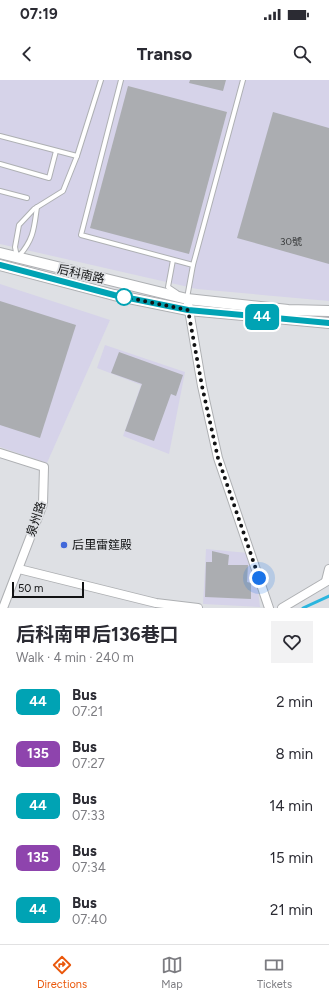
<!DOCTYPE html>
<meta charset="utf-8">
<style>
body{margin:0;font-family:Figtree,"Noto Sans TC",sans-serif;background:#f2f2f3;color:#2b2b33;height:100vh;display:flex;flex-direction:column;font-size:15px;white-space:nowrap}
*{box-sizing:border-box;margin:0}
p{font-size:13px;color:#7c7c81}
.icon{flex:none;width:22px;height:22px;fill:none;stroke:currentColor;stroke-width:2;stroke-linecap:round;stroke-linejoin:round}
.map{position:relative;height:528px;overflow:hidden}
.drawer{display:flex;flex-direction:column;background:#fff;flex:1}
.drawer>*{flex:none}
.badge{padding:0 8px;border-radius:6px;font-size:14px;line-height:26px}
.scale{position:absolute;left:12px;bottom:10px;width:72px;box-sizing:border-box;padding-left:4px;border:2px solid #121314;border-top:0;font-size:11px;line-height:14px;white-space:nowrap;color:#121314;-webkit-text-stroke:3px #dee0e4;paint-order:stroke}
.you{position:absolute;width:20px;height:20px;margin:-10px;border:3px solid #fff;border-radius:50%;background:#1a73e8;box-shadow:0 0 0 6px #1a73e833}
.map>.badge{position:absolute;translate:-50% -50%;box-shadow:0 0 0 2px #fff}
.round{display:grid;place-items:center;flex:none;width:42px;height:42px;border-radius:0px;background:#f2f2f3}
.headline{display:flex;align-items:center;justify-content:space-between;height:68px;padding:0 16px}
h1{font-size:19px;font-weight:700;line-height:30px}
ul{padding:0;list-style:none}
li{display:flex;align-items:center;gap:12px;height:52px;padding:0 16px}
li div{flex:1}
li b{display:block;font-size:15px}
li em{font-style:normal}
li .badge{min-width:44px;font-weight:700;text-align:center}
.status{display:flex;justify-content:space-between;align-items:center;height:28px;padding:0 20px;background:#fff;direction:ltr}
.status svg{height:11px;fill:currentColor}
header{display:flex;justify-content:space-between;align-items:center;height:52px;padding:0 16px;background:#fff;font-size:18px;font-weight:700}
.tab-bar{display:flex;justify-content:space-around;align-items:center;height:56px;border-top:1px solid #e1e1e2;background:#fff;font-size:11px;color:#7c7c81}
.tab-bar a{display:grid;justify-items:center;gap:2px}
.tab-bar .current{color:#ea580c}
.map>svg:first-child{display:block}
.industrial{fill:#d6d3e9}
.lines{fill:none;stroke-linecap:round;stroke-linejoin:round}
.stream{stroke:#2ab5de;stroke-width:3}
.building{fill:#abadb1}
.service-casing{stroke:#aeb0b3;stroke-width:6}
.minor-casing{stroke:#aeb0b3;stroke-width:10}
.tertiary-casing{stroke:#aeb0b3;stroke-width:12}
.service{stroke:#fff;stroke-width:4}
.minor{stroke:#fff;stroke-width:8}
.tertiary{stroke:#fff;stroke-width:10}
.line-casing{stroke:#fff;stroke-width:9}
.line{stroke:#00a3b4;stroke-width:6}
.walk{stroke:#121314;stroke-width:4;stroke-dasharray:0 7.2}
.stop-dot{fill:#fff;stroke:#00a3b4;stroke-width:2}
.poi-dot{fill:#4168da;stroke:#dee0e4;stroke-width:1.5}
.labels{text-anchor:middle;stroke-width:3.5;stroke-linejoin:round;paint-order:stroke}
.number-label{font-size:10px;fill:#383a3b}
.street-label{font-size:12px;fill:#121314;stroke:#dee0e4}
.poi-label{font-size:12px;fill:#121314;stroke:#dee0e4;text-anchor:start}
</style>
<div class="status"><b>07:19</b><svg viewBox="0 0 49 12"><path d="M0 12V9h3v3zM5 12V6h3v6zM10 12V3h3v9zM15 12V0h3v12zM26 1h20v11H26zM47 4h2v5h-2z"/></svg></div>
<header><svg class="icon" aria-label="back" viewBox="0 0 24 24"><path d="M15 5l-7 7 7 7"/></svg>Transo<svg class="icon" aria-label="search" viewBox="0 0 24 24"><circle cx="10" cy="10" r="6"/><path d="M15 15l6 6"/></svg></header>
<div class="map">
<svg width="329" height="528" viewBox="0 0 329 528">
<rect width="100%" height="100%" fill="#dee0e4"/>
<g class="industrial">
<path d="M0 0H329V221L197 209 0 164Z"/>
<path d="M0 204 110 240 47 383 0 367Z"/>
<path d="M105 265 185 292 169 374 123 356 141 305 97 288Z"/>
<path d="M206 469 248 473 257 500 260 527 203 524Z"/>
</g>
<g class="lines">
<path class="stream" d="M303 528 329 516"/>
</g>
<g class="building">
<path d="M190 0H226L223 11 189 3Z"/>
<path d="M128 6 227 32 189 174 90 148Z"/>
<path d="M273 32 329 48V184L237 158Z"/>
<path d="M0 221 76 245 40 358 0 345Z"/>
<path d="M119 272 183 295 176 316 171 314 154 361 125 351 142 304 111 293Z"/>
<path d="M212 471 229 475 228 485H248L247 502 251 503V519L205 517 206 482H212Z"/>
</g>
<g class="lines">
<defs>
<g id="service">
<path d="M121 0 81 155 193 185"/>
<path d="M0 56 77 76"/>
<path d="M0 84 49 98 56 71"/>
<path d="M0 111 27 118"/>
<path d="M19 176C34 159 34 148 37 127"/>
<path d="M17 177 15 167 19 145 34 129 63 111 77 76 101 0"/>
<path d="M173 180 168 207 177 213"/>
<path d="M187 218 193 185 243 0"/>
</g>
<g id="minor">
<path d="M188 224 202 306 218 378 269 528"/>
<path d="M0 373 44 387 43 424 3 528"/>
<path d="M19 489 156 523 198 528"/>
<path d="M326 501 329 489"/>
<path d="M282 528 329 500"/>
</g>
<g id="tertiary">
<path d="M0 173 187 219 288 230 329 231"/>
<path d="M0 185 114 215 188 230 329 243"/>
</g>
</defs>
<use href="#service" class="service-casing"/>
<use href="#minor" class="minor-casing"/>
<use href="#tertiary" class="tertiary-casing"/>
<use href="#service" class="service"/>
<use href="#minor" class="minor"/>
<use href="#tertiary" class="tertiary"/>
</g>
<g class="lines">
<defs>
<path id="line" d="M0 185 114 215 188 230 329 243"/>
</defs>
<use href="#line" class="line-casing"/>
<use href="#line" class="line"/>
<path class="walk" d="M124 217 188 230 202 306 218 378 259 498"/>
</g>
<circle class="stop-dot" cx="124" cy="217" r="8"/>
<circle class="poi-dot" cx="64" cy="465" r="4"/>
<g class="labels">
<g class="number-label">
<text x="291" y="165">30號</text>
</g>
<g class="street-label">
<text transform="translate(81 194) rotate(13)" y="4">后科南路</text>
<text transform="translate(36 439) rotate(-72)" y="4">泉州路</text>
</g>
<g class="poi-label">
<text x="72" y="469">后里雷筳殿</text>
</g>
</g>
</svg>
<div class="scale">50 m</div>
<div class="you" style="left:259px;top:498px"></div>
<b class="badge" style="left:262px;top:237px;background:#00a3b4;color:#fff">44</b>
</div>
<section class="drawer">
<div class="headline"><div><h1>后科南甲后136巷口</h1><p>Walk · 4 min · 240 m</p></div><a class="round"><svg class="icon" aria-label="heart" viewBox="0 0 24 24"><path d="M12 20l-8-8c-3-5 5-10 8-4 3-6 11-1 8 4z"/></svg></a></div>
<ul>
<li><span class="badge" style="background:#00a3b4;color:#fff">44</span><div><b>Bus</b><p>07:21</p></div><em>2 min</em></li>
<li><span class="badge" style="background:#8e44ad;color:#fff">135</span><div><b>Bus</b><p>07:27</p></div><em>8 min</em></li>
<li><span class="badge" style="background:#00a3b4;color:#fff">44</span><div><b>Bus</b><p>07:33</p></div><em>14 min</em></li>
<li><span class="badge" style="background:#8e44ad;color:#fff">135</span><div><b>Bus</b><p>07:34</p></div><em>15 min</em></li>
<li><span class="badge" style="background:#00a3b4;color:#fff">44</span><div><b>Bus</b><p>07:40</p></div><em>21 min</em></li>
</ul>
</section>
<nav class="tab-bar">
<a class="current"><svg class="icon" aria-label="directions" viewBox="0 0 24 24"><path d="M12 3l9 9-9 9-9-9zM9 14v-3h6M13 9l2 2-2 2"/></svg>Directions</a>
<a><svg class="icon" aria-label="map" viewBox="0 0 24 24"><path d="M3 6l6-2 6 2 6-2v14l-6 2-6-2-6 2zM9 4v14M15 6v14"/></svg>Map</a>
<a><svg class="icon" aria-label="tickets" viewBox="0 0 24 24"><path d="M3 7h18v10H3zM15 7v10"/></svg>Tickets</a>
</nav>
